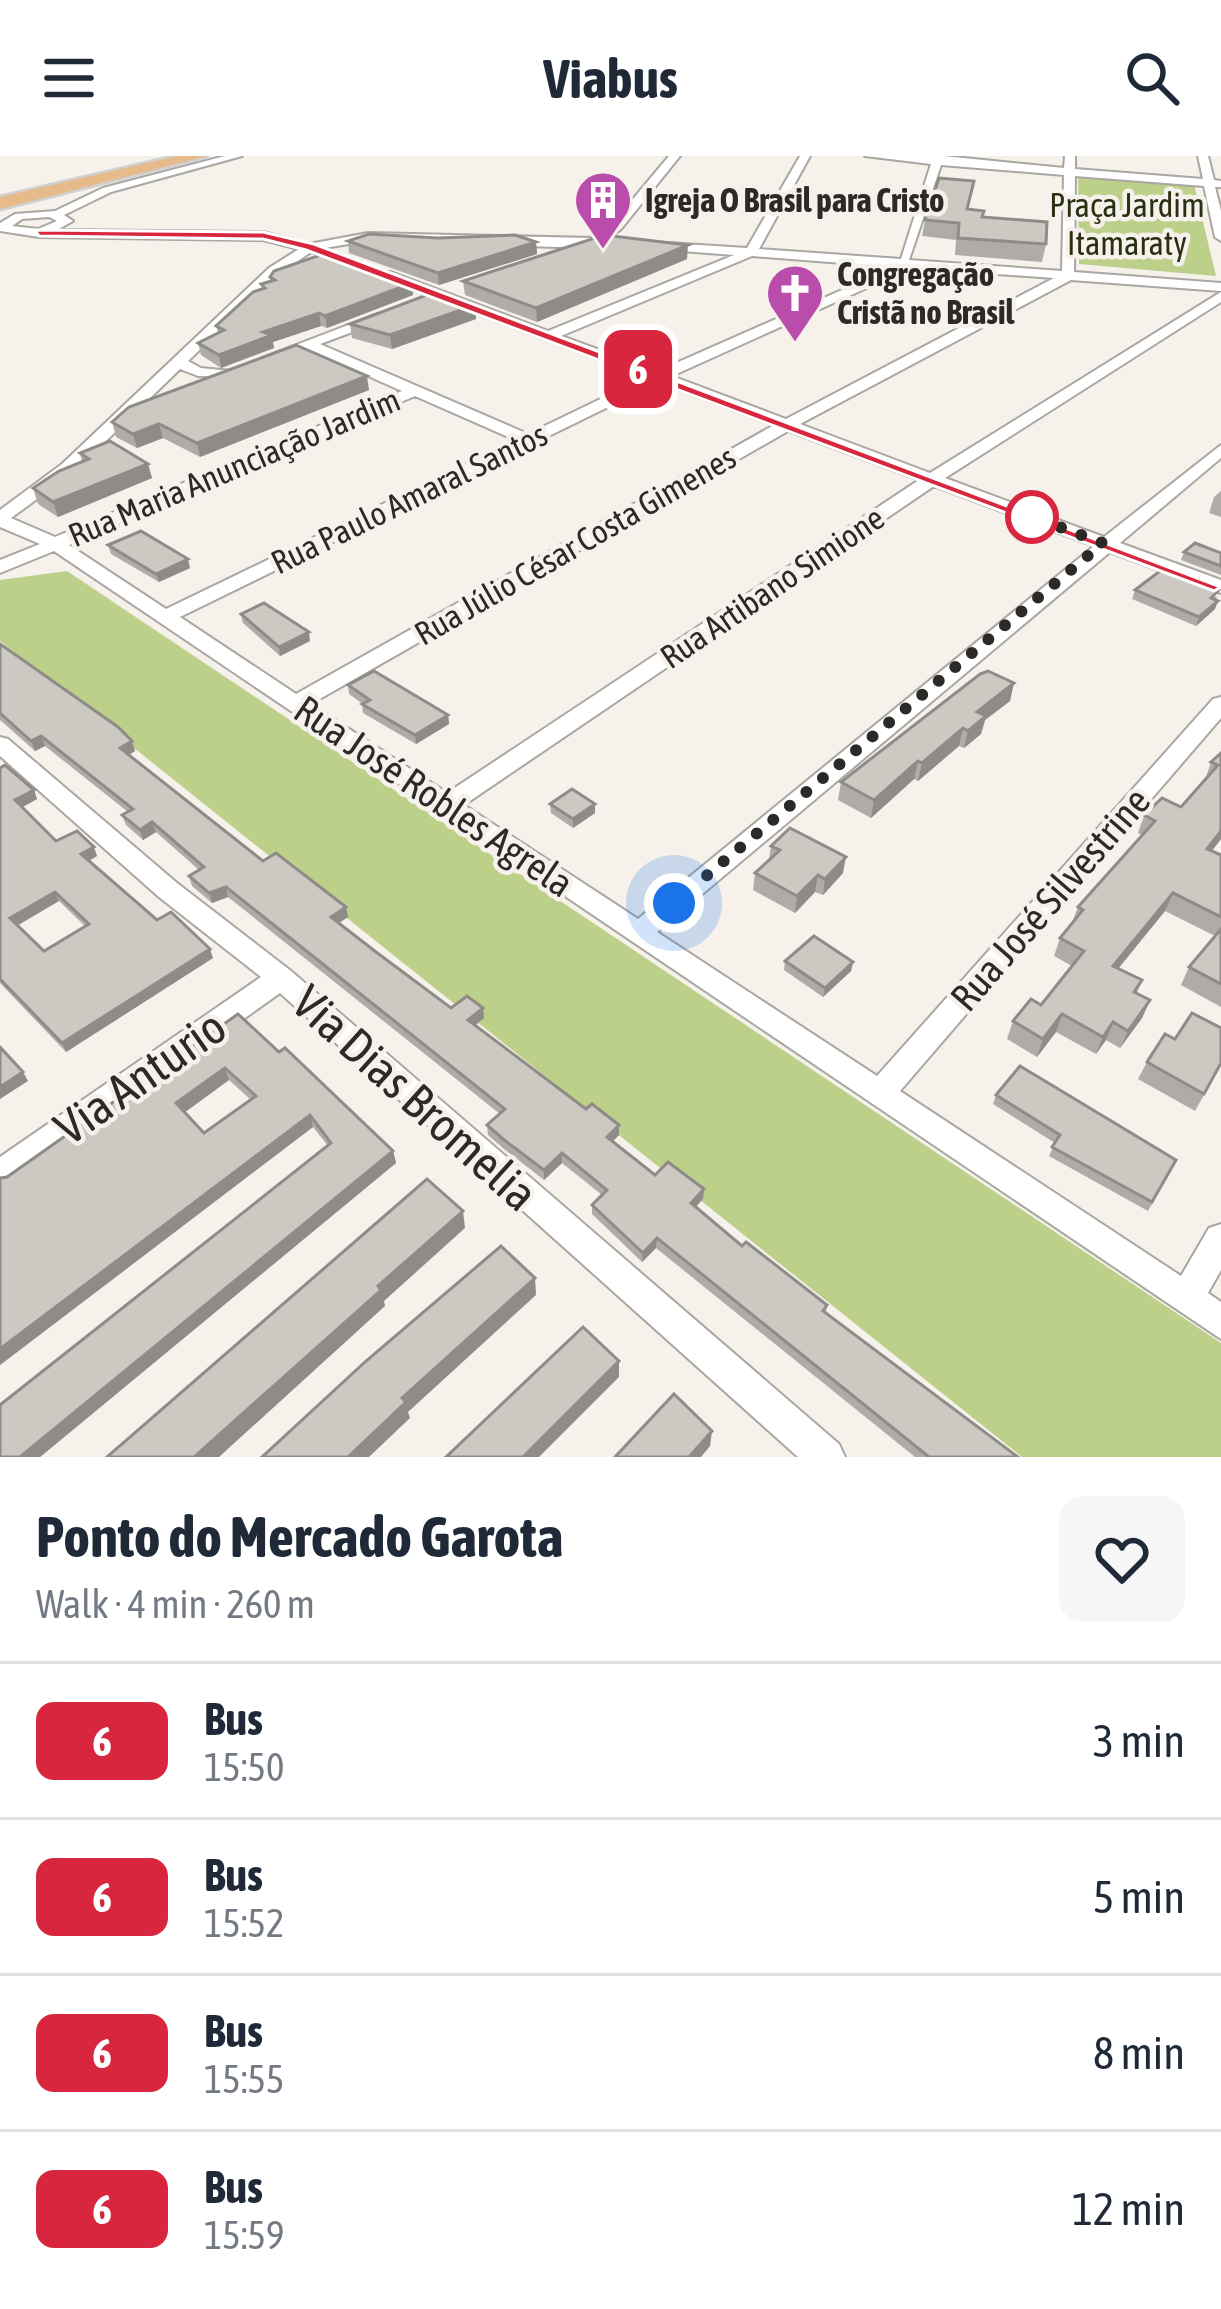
<!DOCTYPE html>
<meta charset="utf-8">
<style>
body{margin:0;font-family:"Asap Condensed",sans-serif;background:#f6f6f7;color:#1f2937;height:100vh;display:flex;flex-direction:column;font-size:45px;white-space:nowrap}
*{box-sizing:border-box;margin:0}
p{font-size:39px;color:#747a83}
.icon{flex:none;width:66px;height:66px;fill:none;stroke:currentColor;stroke-width:2;stroke-linecap:round;stroke-linejoin:round}
.map{position:relative;height:1301px;overflow:hidden}
.details{display:flex;flex-direction:column;background:#fff;flex:1}
.details>*{flex:none}
.badge{padding:0 24px;border-radius:18px;font-size:42px;line-height:78px}
.you{position:absolute;width:60px;height:60px;margin:-30px;border:9px solid #fff;border-radius:50%;background:#1a73e8;box-shadow:0 0 0 18px #1a73e833}
.map>.badge{position:absolute;translate:-50% -50%;box-shadow:0 0 0 6px #fff}
.round{display:grid;place-items:center;flex:none;width:126px;height:126px;border-radius:24px;background:#f6f6f7}
.head{display:flex;align-items:center;justify-content:space-between;height:204px;padding:0 36px}
h1{font-size:57px;font-weight:700;line-height:90px}
ul{padding:0;list-style:none}
li{display:flex;align-items:center;gap:36px;height:156px;padding:0 36px;border-top:3px solid #e0e1e3}
li div{flex:1}
li b{display:block;font-size:45px}
li em{font-style:normal}
li .badge{min-width:132px;font-weight:700;text-align:center}
header{display:flex;justify-content:space-between;align-items:center;height:156px;padding:0 36px;background:#fff;font-size:54px;font-weight:700}
.map>svg:first-child{display:block}
.green{fill:#bdd08a}
.lines{fill:none;stroke-linecap:round;stroke-linejoin:round}
.street-casing{stroke:#aaa6a1;stroke-width:4}
.primary-casing{stroke:#d0d0d0;stroke-width:5}
.street{fill:#fff;fill-rule:evenodd}
.primary{fill:#e7bb89;fill-rule:evenodd}
.wall{fill:#afaca7;fill-rule:evenodd}
.shaded-wall{fill:#8f8c88}
.building{fill:#ccc8c2;stroke:#8f8c88;stroke-width:3;fill-rule:evenodd}
.line{fill:#d7263d;stroke:#fff;stroke-width:3}
.walk{stroke:#2b2a28;stroke-width:12;stroke-dasharray:0 21.6}
.stop-dot{fill:#fff;stroke:#d7263d;stroke-width:6}
.labels{text-anchor:middle;stroke-width:9;stroke-linejoin:round;paint-order:stroke}
.far-poi-label{font-size:33px;font-weight:bold;fill:#2b2a28;stroke:#f6f1eb;text-anchor:start}
.far-park-label{font-size:33px;fill:#283011;stroke:#f6f1eb}
.far-street-label{font-size:33px;fill:#2b2a28;stroke:#f6f1eb}
.street-label{font-size:39px;fill:#2b2a28;stroke:#f6f1eb}
.near-street-label{font-size:48px;fill:#2b2a28;stroke:#f6f1eb}
</style>
<header><svg class="icon" aria-label="menu" viewBox="0 0 24 24"><path d="M4 6h16M4 12h16M4 18h16"/></svg>Viabus<svg class="icon" aria-label="search" viewBox="0 0 24 24"><circle cx="10" cy="10" r="6"/><path d="M15 15l6 6"/></svg></header>
<div class="map">
<svg width="1221" height="1301" viewBox="0 0 1221 1301">
<rect width="100%" height="100%" fill="#f6f1eb"/>
<g class="green">
<path d="M1078 19 1194 28 1216 120 1079 108Z"/>
<path d="M67 415 1221 1187V1301H1022L0 485V424Z"/>
</g>
<g class="lines">
<defs>
<g id="street">
<path d="M225 0H242L111 36 64 59 73 65 57 74 263 76 309 88 368 77 592 82 613 67 669 0H680L621 73 608 82 624 83V89L591 92 368 85 324 92 319 98 311 96 279 118 188 205 201 212 231 215V221L198 220 180 213 74 316 11 362 55 381 402 235 307 193 269 206 262 202 377 158 382 159V165L320 188 528 278 646 221 381 122V116H391L548 175 734 99 655 93 651 86 747 92 800 0H810L759 93 901 103 931 8 865 0H944L1064 12 1065 0H1075V13L1203 23 1198 0H1208L1214 24 1221 25V31H1215L1221 55V85L1215 81 1204 30 1075 20 1074 116 1221 127V135L1071 124 800 268 930 317 1221 136V146L945 322 1104 381 1221 289V302L1120 387 1221 424V437L1110 396 657 776 877 920 1213 543 1221 541V562L900 935 1181 1120 1209 1072 1221 1068V1114L1208 1137 1221 1146V1183L54 395 0 417V404L40 388 0 371V354L62 308 269 112 299 93 263 84 39 81 0 75V67L15 58 55 55 103 32ZM941 9 1064 19 1062 115 909 104ZM49 61 57 65 38 73 12 70 22 63ZM752 100 894 111 658 215 561 180ZM911 112 1054 122 786 263 672 220ZM659 226 774 269 296 538 180 461ZM415 240 515 284 166 453 69 389ZM788 275 919 324 447 637 311 548ZM934 330 1094 390 638 763 464 649Z"/>
<path d="M0 581 8 583 177 727 291 815 839 1288 845 1301H798L280 837 11 1029 0 1033V1001L261 821 159 741 0 600Z"/>
</g>
<path id="primary" d="M177 0H207L0 53V41Z"/>
</defs>
<use href="#street" class="street-casing"/>
<use href="#primary" class="primary-casing"/>
<use href="#street" class="street"/>
<use href="#primary" class="primary"/>
</g>
<g class="wall">
<path d="M968 53 1046 88 1042 106 955 99 956 84 922 80 925 64Z"/>
<path d="M438 82 536 86 537 98 439 129 349 97 348 85Z"/>
<path d="M687 103 537 166 465 139 463 125Z"/>
<path d="M270 121 412 127 413 139 327 172 321 170 273 186 274 192 221 212 201 199 198 187 218 177 216 170 262 133 261 128 270 125Z"/>
<path d="M475 149 476 163 392 193 352 182 350 168Z"/>
<path d="M369 234 200 301 163 282 137 292 116 281 112 266Z"/>
<path d="M80 297 148 308 152 322 58 361 38 348 33 332 82 306Z"/>
<path d="M1221 335V361L1209 357 1214 341Z"/>
<path d="M108 389 190 412 159 426 111 398Z"/>
<path d="M1184 396 1221 397V419L1181 404Z"/>
<path d="M1135 434 1218 441 1215 443V453L1196 470 1132 443Z"/>
<path d="M241 458 310 485 280 500 243 467Z"/>
<path d="M0 488 132 585 135 595 129 599 263 705 346 751 348 761 339 767 451 852H483L484 862 475 870 619 979 612 986 655 1019 704 1033 703 1043 696 1051 742 1090 827 1149 826 1156 1018 1301H915L656 1092 642 1106 592 1058V1049L602 1039 562 1007 544 1024 504 993 488 979 487 969 500 958 228 741 212 747 192 730 189 720 199 714 156 676 143 684 126 669 122 659 128 656 45 590 35 595 0 564Z"/>
<path d="M348 529 448 559 449 568 416 588 363 557 362 548H363L349 538Z"/>
<path d="M1010 545 985 564 981 578 964 592 959 590 918 625 914 623 871 662 838 644 841 626Z"/>
<path d="M1221 597V683L1212 695 1221 699V851L1181 829 1189 811 1215 780 1165 755 1119 812 1142 824 1137 837 1150 844 1142 862 1120 892 1106 884 1096 898 1056 876 1037 901 1007 883 1013 865 1041 849 1072 810 1054 800 1060 782 1071 769 1078 751 1142 679 1138 677 1144 659 1181 651 1205 624 1211 606Z"/>
<path d="M0 612 34 634 37 643 22 651 56 685 97 700 89 705 157 764 213 802 66 896 0 827ZM59 745 85 770 44 795 17 770Z"/>
<path d="M550 648 595 657 573 672 551 657Z"/>
<path d="M771 690 843 717 823 739 815 736 795 757 753 734 755 717 769 704Z"/>
<path d="M785 805 853 806 851 815 823 841 784 814Z"/>
<path d="M238 858 393 995 396 1007 40 1301H0L328 990 313 971 0 1209V1022L7 1021ZM229 924 251 944 204 977 185 956Z"/>
<path d="M1175 883 1221 908 1195 955 1138 923 1147 906Z"/>
<path d="M996 939 1176 1004 1148 1055 1049 1000 1055 987 993 948Z"/>
</g>
<g class="shaded-wall">
<path d="M536 86 537 98 439 129 438 117Z"/>
<path d="M688 89 687 103 537 166 536 152Z"/>
<path d="M412 127 413 139 327 172 325 160Z"/>
<path d="M475 149 476 163 392 193 390 179Z"/>
<path d="M319 157 321 170 273 186 274 192 221 212 219 199 263 176Z"/>
<path d="M367 220 369 234 200 301 197 287Z"/>
<path d="M159 268 163 282 137 292 133 278Z"/>
<path d="M148 308 152 322 58 361 53 346Z"/>
<path d="M188 403 190 412 159 426 156 418Z"/>
<path d="M1218 445 1215 453 1196 470 1199 461Z"/>
<path d="M309 476 310 485 280 500 279 491Z"/>
<path d="M1014 527 1010 545 985 564 981 578 964 592 968 575 977 556Z"/>
<path d="M448 559 449 568 416 588 415 579Z"/>
<path d="M963 572 959 590 918 625 922 607Z"/>
<path d="M41 580 45 590 35 595 31 585Z"/>
<path d="M132 585 135 595 123 602 120 592Z"/>
<path d="M918 605 914 623 871 662 874 644Z"/>
<path d="M34 634 37 643 19 653 15 644Z"/>
<path d="M595 648V657L573 672V663Z"/>
<path d="M152 666 156 676 143 684 140 674Z"/>
<path d="M1221 675V683L1199 711 1207 693Z"/>
<path d="M94 691 97 700 85 707 81 698Z"/>
<path d="M846 701 843 717 823 739 825 723Z"/>
<path d="M818 719 815 736 795 757 797 740Z"/>
<path d="M226 731 228 741 212 747 209 737Z"/>
<path d="M55 736 59 745 14 771 10 762Z"/>
<path d="M1173 737 1165 755 1106 827 1113 810Z"/>
<path d="M346 751 348 761 333 771 331 761Z"/>
<path d="M210 793 213 802 66 896 62 887Z"/>
<path d="M853 806 851 815 823 841 825 832Z"/>
<path d="M1150 844 1142 862 1120 892 1128 875Z"/>
<path d="M483 852 484 862 469 874 468 864Z"/>
<path d="M1062 858 1056 876 1037 901 1043 883Z"/>
<path d="M1113 866 1106 884 1096 898 1103 881Z"/>
<path d="M225 912 229 924 181 959 176 947Z"/>
<path d="M23 916 28 925 0 943V931Z"/>
<path d="M310 959 313 971 0 1209V1193Z"/>
<path d="M619 969V979L607 991V981Z"/>
<path d="M393 995 396 1007 40 1301H20Z"/>
<path d="M562 997V1007L544 1024V1014Z"/>
<path d="M704 1033 703 1043 690 1056 691 1047Z"/>
<path d="M463 1055 465 1072 384 1145 385 1150 219 1301H194L378 1130Z"/>
<path d="M657 1082 656 1092 642 1106 643 1097Z"/>
<path d="M535 1122 536 1139 408 1256 410 1262 369 1301H348L402 1242Z"/>
<path d="M619 1205V1221L539 1301H523Z"/>
<path d="M712 1275 710 1290 701 1301H689Z"/>
</g>
<g class="building">
<path d="M939 22 974 25 967 53 984 55 982 61 1047 66 1046 88 958 82 959 67 925 64Z"/>
<path d="M369 78 438 82 515 79 536 86 438 117 348 85Z"/>
<path d="M604 79 688 89 536 152 463 125Z"/>
<path d="M329 96 412 127 325 160 319 157 263 176 272 179 219 199 198 187 224 174 216 170 253 136 265 132 261 128 275 124 270 121 274 115Z"/>
<path d="M437 135 475 149 390 179 350 168Z"/>
<path d="M296 189 367 220 197 287 159 268 133 278 112 266 129 251Z"/>
<path d="M110 285 148 308 53 346 33 332 59 315 89 303 80 297Z"/>
<path d="M141 375 188 403 156 418 108 389Z"/>
<path d="M1195 387 1221 397V410L1184 396Z"/>
<path d="M1164 412 1221 432 1211 442 1218 445 1199 461 1135 434Z"/>
<path d="M264 447 309 476 279 491 241 458Z"/>
<path d="M0 488 118 571 132 585 120 592 263 705 276 697 346 751 331 761 376 796 451 852 467 840 483 852 468 864 586 953 592 948 619 969 607 981 655 1019 668 1006 704 1033 691 1047 742 1090 746 1086 827 1149 823 1155 1018 1301H929L657 1082 643 1097 592 1049 607 1034 562 997 544 1014 503 983 487 969 505 953 226 731 209 737 189 720 204 711 152 666 140 674 122 659 133 653 41 580 31 585 0 557Z"/>
<path d="M374 515 448 559 415 579 362 548 370 544 348 529Z"/>
<path d="M988 515 1014 527 977 556 986 560 968 575 963 572 922 607 918 605 874 644 841 626 980 518Z"/>
<path d="M1221 597V675L1207 693 1221 699V761L1173 737 1113 810 1142 824 1134 836 1150 844 1128 875 1113 866 1103 881 1062 858 1043 883 1013 865 1031 843 1041 849 1084 795 1060 782 1083 754 1078 751 1155 665 1144 659 1162 642 1181 651 1218 609 1211 606Z"/>
<path d="M5 609 34 634 15 644 56 685 77 675 94 691 81 698 157 764 171 756 210 793 62 887 0 823V612ZM55 736 89 768 44 795 10 762Z"/>
<path d="M572 633 595 648 573 663 550 648Z"/>
<path d="M790 672 846 701 825 723 818 719 797 740 755 717 780 694 771 690Z"/>
<path d="M1221 773V828L1189 811Z"/>
<path d="M814 780 853 806 825 832 785 805Z"/>
<path d="M1192 857 1221 872V907L1204 938 1147 906 1165 878 1175 883Z"/>
<path d="M238 858 279 896 285 892 393 995 20 1301H0V1249L331 987 310 959 0 1193V1022L7 1021ZM225 912 256 940 204 977 176 947Z"/>
<path d="M0 891 23 916 0 931Z"/>
<path d="M1020 910 1176 1004 1152 1046 1052 991 1060 979 996 939Z"/>
<path d="M427 1023 463 1055 378 1130 381 1134 194 1301H107Z"/>
<path d="M501 1090 535 1122 402 1242 406 1246 348 1301H262L366 1205Z"/>
<path d="M583 1171 619 1205 523 1301H446Z"/>
<path d="M674 1238 712 1275 689 1301H615Z"/>
</g>
<path class="line" d="M35 74 263 76 314 88 1221 431 1214 435 306 94 263 83 39 80Z"/>
<g class="lines">
<path class="walk" d="M674 747 1103 387 1017 355 1032 361"/>
</g>
<defs>
<symbol id="building-pin" viewBox="-11 -11 22 30"><path d="M0 17L-7.5 6A9.5 9.5 0 1 1 7.5 6Z" fill="#ba4dac" stroke="#f6f1eb"/><path d="M-4-6H4V6H1V3H-1V6H-4ZM-2.5-4.3h1.7v1.8h-1.7ZM.8-4.3h1.7v1.8H.8ZM-2.5-1h1.7V.8h-1.7ZM.8-1h1.7V.8H.8Z" fill="#fff"/></symbol>
<symbol id="church-pin" viewBox="-11 -11 22 30"><path d="M0 17L-7.5 6A9.5 9.5 0 1 1 7.5 6Z" fill="#ba4dac" stroke="#f6f1eb"/><path d="M-1.2-6h2.4v3.5h3.3v2.4h-3.3V6h-2.4V-.1h-3.3v-2.4h3.3Z" fill="#fff"/></symbol>
</defs>
<g fill-rule="evenodd">
<use href="#building-pin" x="570" y="11" width="66" height="90"/>
<use href="#church-pin" x="762" y="104" width="66" height="90"/>
</g>
<circle class="stop-dot" cx="1032" cy="361" r="24"/>
<g class="labels">
<g class="far-poi-label">
<text x="645" y="56">Igreja O Brasil para Cristo</text>
<text x="837" y="130">Congregação<tspan x="837" dy="38">Cristã no Brasil</tspan></text>
</g>
<g class="far-park-label">
<text x="1127" y="61">Praça Jardim<tspan x="1127" dy="38">Itamaraty</tspan></text>
</g>
<g class="far-street-label">
<text transform="translate(234 311) rotate(-23)" y="12">Rua Maria Anunciação Jardim</text>
<text transform="translate(409 342) rotate(-26)" y="12">Rua Paulo Amaral Santos</text>
<text transform="translate(575 389) rotate(-30)" y="12">Rua Júlio César Costa Gimenes</text>
<text transform="translate(772 431) rotate(-34)" y="12">Rua Artibano Simione</text>
</g>
<g class="street-label">
<text transform="translate(434 640) rotate(34)" y="14">Rua José Robles Agrela</text>
<text transform="translate(1050 743) rotate(-49)" y="14">Rua José Silvestrine</text>
</g>
<g class="near-street-label">
<text transform="translate(140 921) rotate(-35)" y="17">Via Anturio</text>
<text transform="translate(415 942) rotate(42)" y="17">Via Dias Bromelia</text>
</g>
</g>
</svg>
<div class="you" style="left:674px;top:747px"></div>
<b class="badge" style="left:638px;top:213px;background:#d7263d;color:#fff">6</b>
</div>
<section class="details">
<div class="head"><div><h1>Ponto do Mercado Garota</h1><p>Walk · 4 min · 260 m</p></div><a class="round"><svg class="icon" aria-label="heart" viewBox="0 0 24 24"><path d="M12 20l-8-8c-3-5 5-10 8-4 3-6 11-1 8 4z"/></svg></a></div>
<ul>
<li><span class="badge" style="background:#d7263d;color:#fff">6</span><div><b>Bus</b><p>15:50</p></div><em>3 min</em></li>
<li><span class="badge" style="background:#d7263d;color:#fff">6</span><div><b>Bus</b><p>15:52</p></div><em>5 min</em></li>
<li><span class="badge" style="background:#d7263d;color:#fff">6</span><div><b>Bus</b><p>15:55</p></div><em>8 min</em></li>
<li><span class="badge" style="background:#d7263d;color:#fff">6</span><div><b>Bus</b><p>15:59</p></div><em>12 min</em></li>
</ul>
</section>
